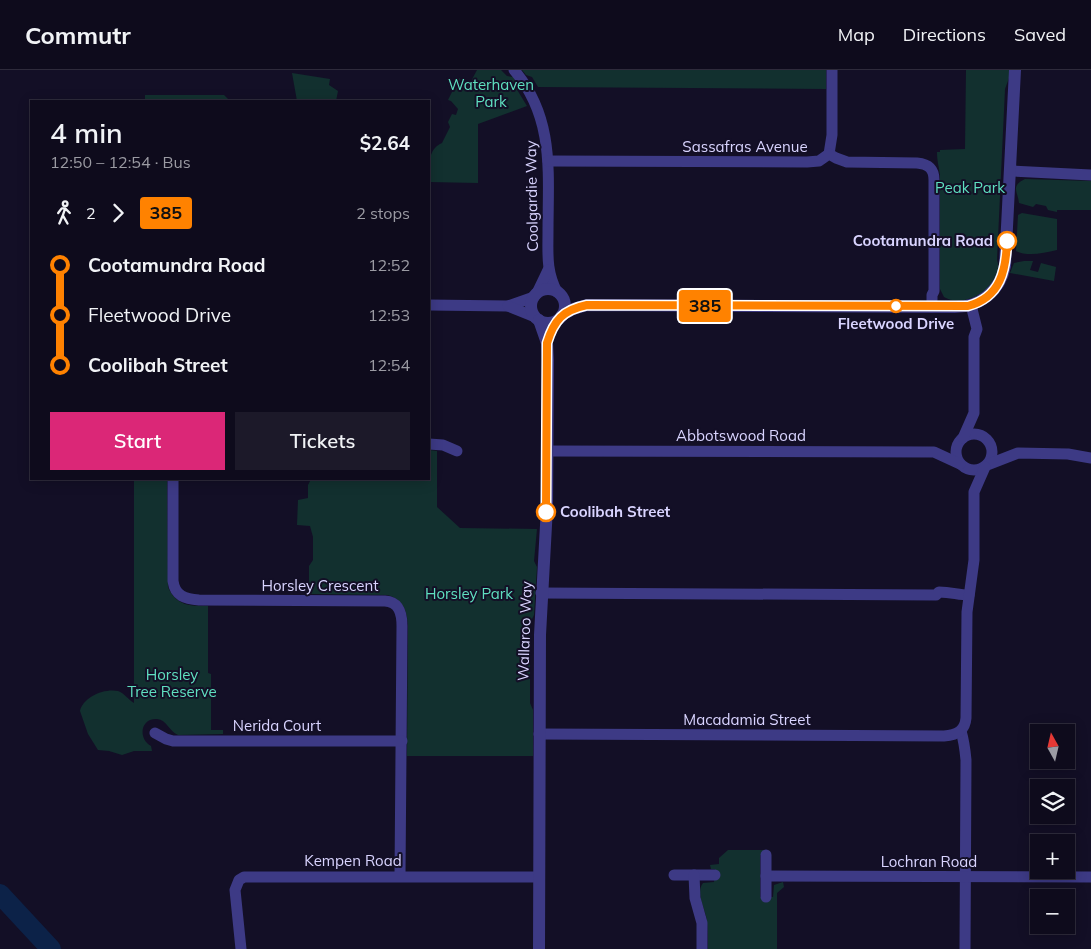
<!DOCTYPE html>
<meta charset="utf-8">
<style>
body{margin:0;font-family:Mulish,sans-serif;background:#1c1929;color:#f1f3f6;height:100vh;display:flex;flex-direction:column;font-size:19px;white-space:nowrap}
*{box-sizing:border-box;margin:0}
p{font-size:16px;color:#9b9ba3}
.icon{flex:none;width:28px;height:28px;fill:none;stroke:currentColor;stroke-width:2;stroke-linecap:round;stroke-linejoin:round}
.map{position:relative;flex:1;overflow:hidden}
.panel{position:absolute;left:30px;top:30px;width:400px;height:380px;display:flex;flex-direction:column;background:#0e0b1c;border-radius:0px;box-shadow:0 2px 12px #0003,0 0 0 1px #2e2b3b}
.panel>*{flex:none}
.badge{padding:0 10px;border-radius:4px;font-size:18px;line-height:32px}
.needle{width:32px;rotate:352deg}
.fabs{position:absolute;left:1030px;top:654px;display:grid;gap:10px}
.fabs a{display:grid;place-items:center;width:45px;height:45px;border-radius:0px;background:#0e0b1c;box-shadow:0 2px 12px #0003,0 0 0 1px #2e2b3b;font-size:25px}
.map>.badge{position:absolute;translate:-50% -50%;box-shadow:0 0 0 2px #fff}
.legs{display:flex;align-items:center;gap:8px;height:55px;padding:0 20px;font-size:16px}
.legs p{margin-inline-start:auto}
.overview{display:flex;align-items:center;justify-content:space-between;height:85px;padding:0 20px}
h1{font-size:28px;font-weight:600;line-height:38px}
.cta{display:flex;gap:10px;margin-top:auto;padding:10px 20px}
.cta a{flex:1;height:58px;border-radius:0px;background:#db2777;color:#fff;font-size:20px;font-weight:600;line-height:58px;text-align:center}
.cta a+a{background:#1c1929;color:#f1f3f6}
ul{padding:0 20px;list-style:none}
li{display:flex;align-items:center;gap:18px;height:50px;font-size:19px}
li i{display:grid;place-items:center;width:8px;height:100%;margin:0 6px;background:currentColor}
li i::after{content:'';width:12px;height:12px;margin:-6px;border:4px solid;border-radius:50%;background:#0e0b1c}
li p{margin-inline-start:auto}
li:first-child i{background:linear-gradient(#0000 50%,currentColor 0)}
li:last-child i{background:linear-gradient(currentColor 50%,#0000 0)}
header{display:flex;align-items:center;gap:30px;box-sizing:border-box;height:70px;padding:0 25px;background:#0e0b1c;border-bottom:1px solid #2e2b3b}
header strong{font-size:24px}
nav{display:flex;gap:28px;margin-inline-start:auto;font-size:18px}
.map>svg:first-child{display:block}
.green{fill:#12302f}
.lines{fill:none;stroke-linecap:round;stroke-linejoin:round}
.river{stroke:#0c2248;stroke-width:20}
.minor{stroke:#3d3a85;stroke-width:11}
.tertiary{stroke:#3d3a85;stroke-width:12}
.line-1-casing{stroke:#fff;stroke-width:11}
.line-1{stroke:#ff8200;stroke-width:8}
.stop-1-dot{fill:#fff;stroke:#ff8200;stroke-width:2.5}
.labels{text-anchor:middle;stroke-width:4;stroke-linejoin:round;paint-order:stroke}
.park-label{font-size:15px;fill:#5fe0c0;stroke:#130f26}
.street-label{font-size:15px;fill:#d9d4ff;stroke:#130f26}
.stop-label{font-size:15px;font-weight:bold;fill:#d9d4ff;stroke:#130f26;text-anchor:end}
</style>
<header>
<strong>Commutr</strong>
<nav><a>Map</a><a>Directions</a><a>Saved</a></nav>
</header>
<div class="map">
<svg width="1091" height="879" viewBox="0 0 1091 879">
<rect width="100%" height="100%" fill="#130f26"/>
<g class="green">
<path d="M477 0H501L507 6 513 7 517 13 516 18 527 36 478 54V113L429 112C429 98 427 79 442 73L450 57 448 52 452 44 456 45 458 39 451 31 448 30 459 8 461 10 459 15 465 17 469 15Z"/>
<path d="M522 0H826V19L538 17 532 7 526 5Z"/>
<path d="M966 0H1010L1009 8 1005 19 997 190C1006 215 965 240 944 227L940 219V105C939 97 937 91 937 82H940V80L965 79Z"/>
<path d="M292 3 330 9 329 15 338 21 336 31H297Z"/>
<path d="M145 25H224L230 31H145Z"/>
<path d="M1025 109 1091 111V140H1057V142L1048 140 1046 136 1036 134 1033 137 1019 133C1018 122 1010 116 1025 109Z"/>
<path d="M1022 143 1057 149V180C1043 183 1028 187 1016 181L1018 145Z"/>
<path d="M1024 191H1033L1030 200 1038 202 1041 193 1056 197 1054 211 1010 203 1014 193Z"/>
<path d="M429 380 437 381V437L460 458 537 459 534 491 537 497 534 545 530 553V633L533 640V686H407L408 555C407 540 403 529 387 525L311 524 309 520V496L313 490V467L310 456 297 455 298 430 308 428V415L311 409H429Z"/>
<path d="M134 409H167L168 517C176 536 190 536 208 536V603L211 604V660H223V664L178 665C169 661 167 650 157 649 140 648 138 669 151 676L152 681H134L122 685 109 681 98 680 88 664 80 641C83 627 104 618 118 621 124 623 129 630 134 633Z"/>
<path d="M728 780H764L763 785H760V827H773L774 815 783 812 784 817 777 823V879H708C708 870 708 860 707 851 706 840 695 823 703 813L714 812 715 799H711L710 795 719 794V788Z"/>
</g>
<g class="lines">
<path class="river" d="M0 824 51 879"/>
<g class="minor">
<path d="M514 0C555 48 548 103 548 162 548 184 546 201 557 222"/>
<path d="M829 84 832 65V0"/>
<path d="M548 91 807 92 819 91 829 84 836 88 847 92 917 93C928 94 934 98 934 110V221L932 225V237"/>
<path d="M1011 101 1091 105"/>
<path d="M537 223 548 200"/>
<path d="M429 235 508 236 534 227"/>
<path d="M508 236 535 247"/>
<circle cx="974" cy="382" r="18"/>
<path d="M963 368 974 343V267L977 259 971 235"/>
<path d="M429 374 443 375 457 381"/>
<path d="M547 381 934 382 960 394"/>
<path d="M987 395 1018 383 1068 384 1091 388"/>
<path d="M173 409V511C175 526 185 529 199 530L385 531C399 532 402 543 402 556L400 806"/>
<path d="M541 523 936 525 939 522C952 522 958 525 969 525"/>
<path d="M961 661C964 671 965 679 966 690L965 879"/>
<path d="M155 663 166 669 173 671H402"/>
<path d="M539 664 944 666C957 665 965 661 966 648L967 542 974 490V422L985 397"/>
<path d="M674 805H715"/>
<path d="M694 805 695 828 702 853V879"/>
<path d="M766 806 1091 807"/>
<path d="M766 827V785"/>
<path d="M241 879 235 820 239 810 244 807H539"/>
</g>
<g class="tertiary">
<circle cx="548" cy="236" r="17"/>
<path d="M562 245 573 239 587 235 955 237C980 237 1000 221 1005 196L1015 0"/>
<path d="M539 250 547 273 548 290 547 437 540 565 539 879"/>
</g>
</g>
<g class="lines">
<defs>
<path id="line-1" d="M546 442 547 273C554 250 563 240 587 235L968 236C1001 227 1006 200 1007 171"/>
</defs>
<use href="#line-1" class="line-1-casing"/>
<use href="#line-1" class="line-1"/>
</g>
<g class="stop-1-dot">
<circle cx="1007" cy="171" r="9"/>
<circle cx="896" cy="236" r="6"/>
<circle cx="546" cy="442" r="9"/>
</g>
<g class="labels">
<g class="park-label">
<text x="491" y="20">Waterhaven<tspan x="491" dy="17">Park</tspan></text>
<text x="970" y="123">Peak Park</text>
<text x="469" y="529">Horsley Park</text>
<text x="172" y="610">Horsley<tspan x="172" dy="17">Tree Reserve</tspan></text>
</g>
<g class="street-label">
<text x="745" y="82">Sassafras Avenue</text>
<text transform="translate(532 126) rotate(-91)" y="5">Coolgardie Way</text>
<text x="741" y="371">Abbotswood Road</text>
<text x="320" y="521">Horsley Crescent</text>
<text transform="translate(525 561) rotate(-88)" y="5">Wallaroo Way</text>
<text x="747" y="655">Macadamia Street</text>
<text x="277" y="661">Nerida Court</text>
<text x="353" y="796">Kempen Road</text>
<text x="929" y="797">Lochran Road</text>
</g>
<g class="stop-label">
<text x="993" y="176">Cootamundra Road</text>
<text x="896" y="259" text-anchor="middle">Fleetwood Drive</text>
<text x="560" y="447" text-anchor="start">Coolibah Street</text>
</g>
</g>
</svg>
<div class="fabs">
<a><svg class="needle" viewBox="-14 -14 28 28"><path d="M0-13l5 13h-10z" fill="#e53935"/><path d="M0 13l5-13h-10z" fill="#9b9ba3"/></svg></a>
<a><svg class="icon" aria-label="layers" viewBox="0 0 24 24"><path d="M12 4l9 5-9 5-9-5zM3 14l9 5 9-5"/></svg></a>
<a>+</a>
<a>−</a>
</div>
<b class="badge" style="left:705px;top:236px;background:#ff8200;color:#111">385</b>
<section class="panel">
<div class="overview"><div><h1>4 min</h1><p>12:50 – 12:54 · Bus</p></div><b>$2.64</b></div>
<div class="legs"><svg class="icon" aria-label="walk" viewBox="0 0 24 24"><circle cx="13" cy="4" r="2"/><path d="M13 8l-2 6 4 7M11 14l-3 7M7 12l3-4h3l4 4"/></svg>2<svg class="icon" aria-label="forward" viewBox="0 0 24 24"><path d="M9 5l7 7-7 7"/></svg><b class="badge" style="background:#ff8200;color:#111">385</b><p>2 stops</p></div>
<ul>
<li><i style="color:#ff8200"></i><b>Cootamundra Road</b><p>12:52</p></li>
<li><i style="color:#ff8200"></i><span>Fleetwood Drive</span><p>12:53</p></li>
<li><i style="color:#ff8200"></i><b>Coolibah Street</b><p>12:54</p></li>
</ul>
<div class="cta"><a>Start</a><a>Tickets</a></div>
</section>
</div>
